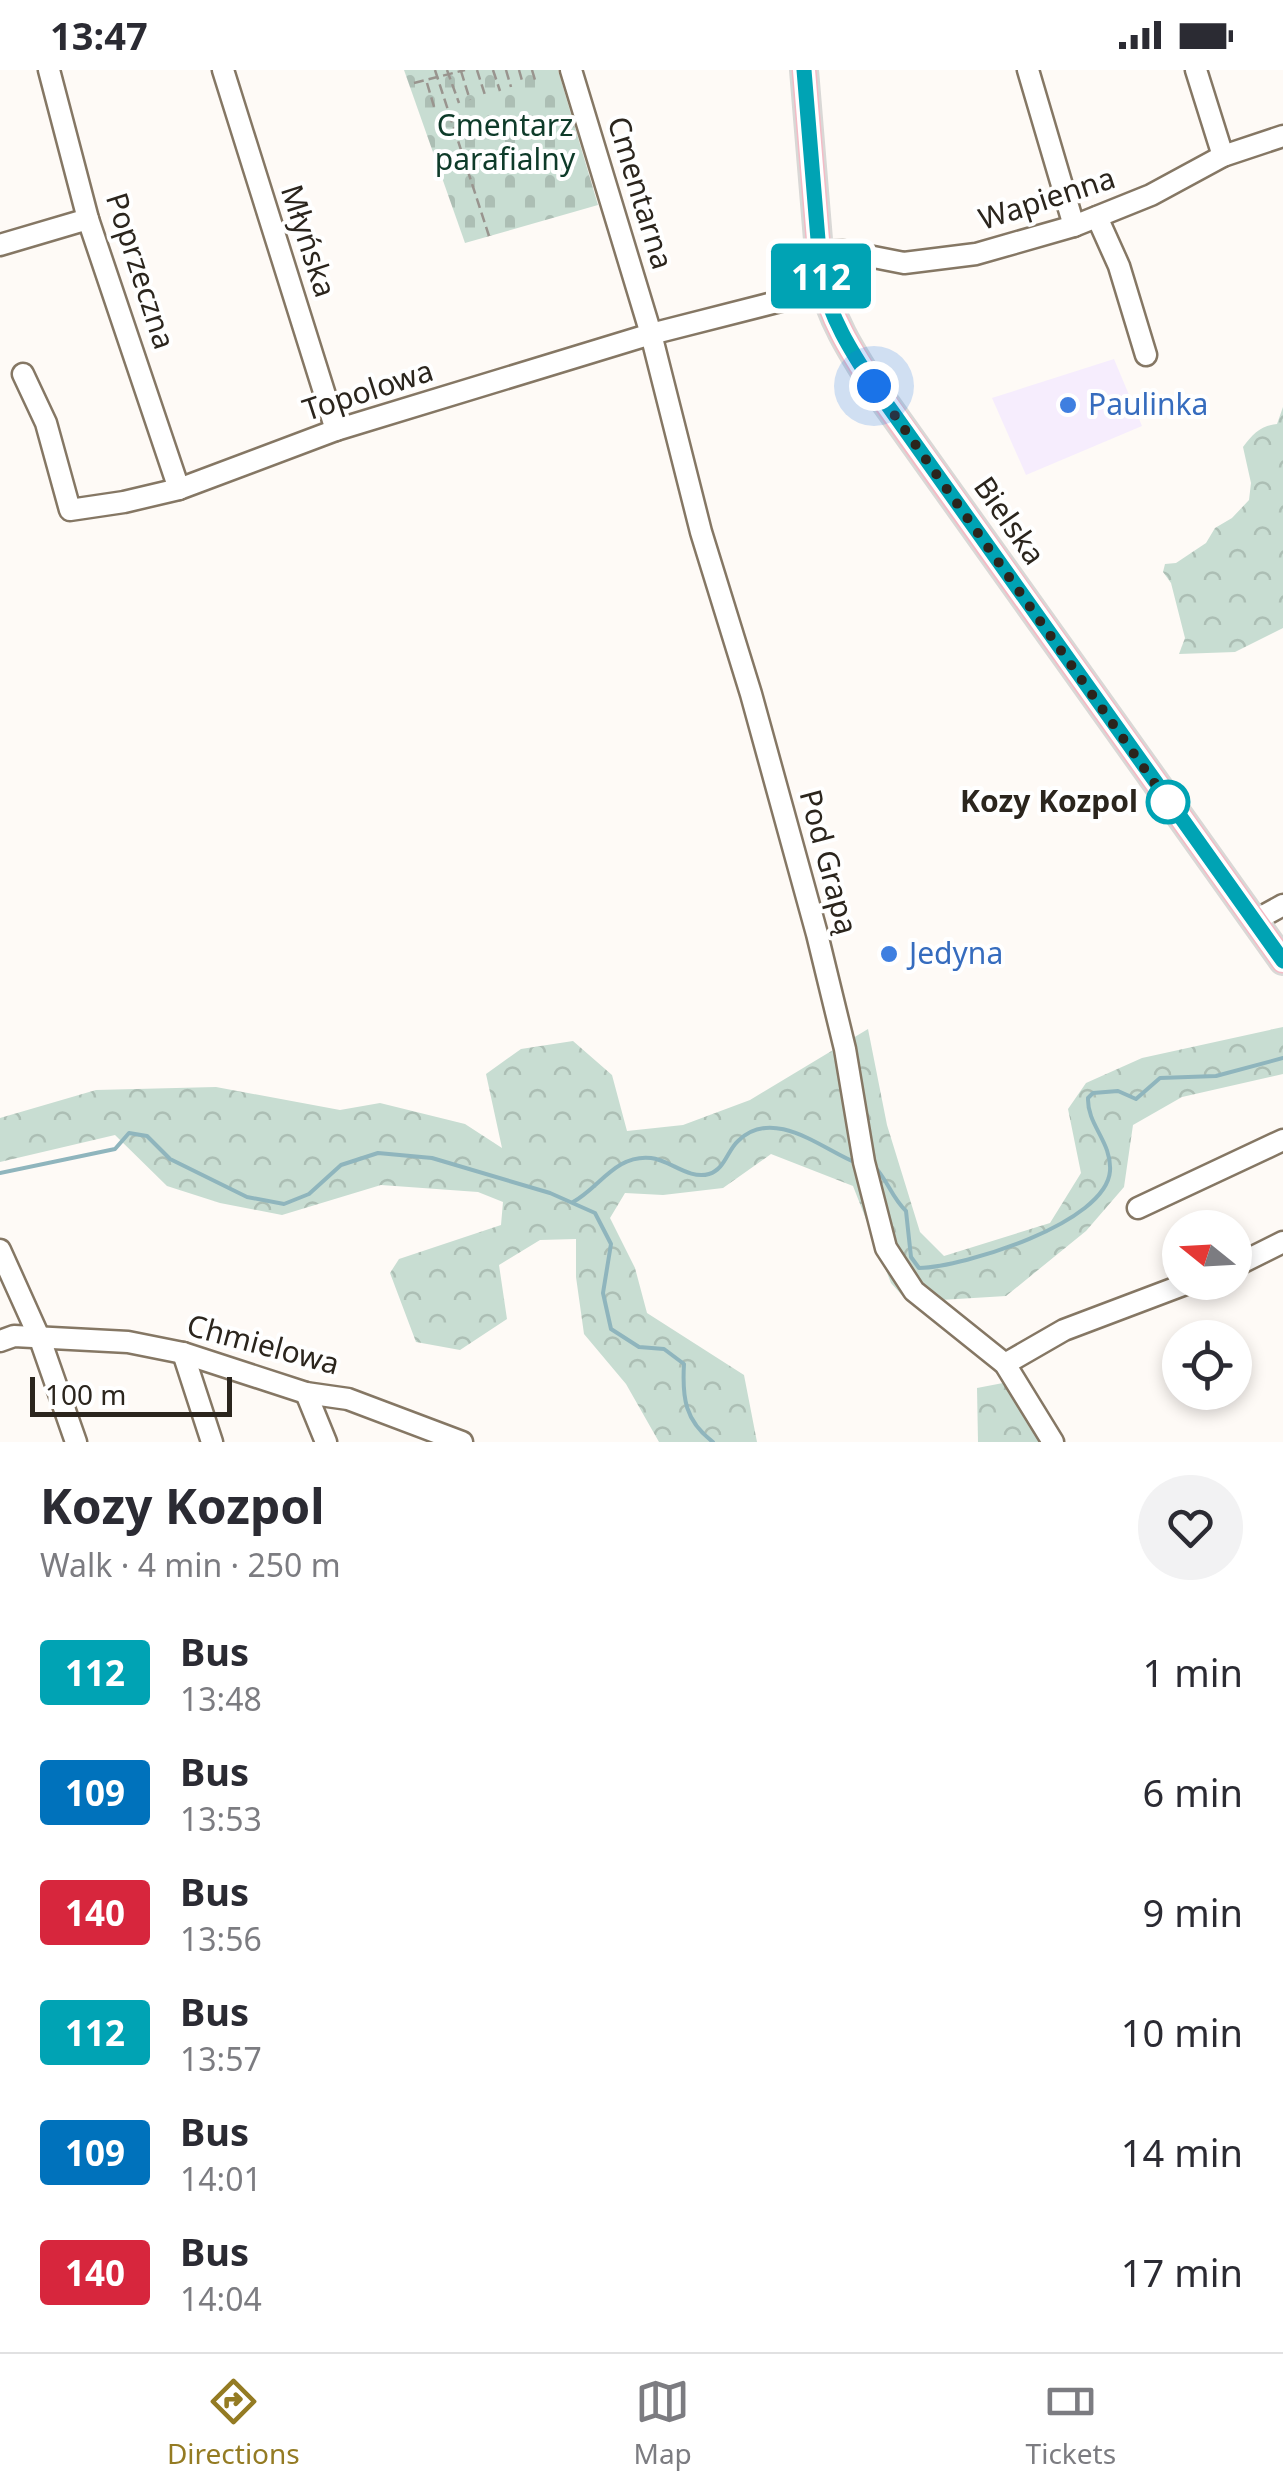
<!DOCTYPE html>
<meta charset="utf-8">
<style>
body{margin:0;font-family:"Noto Sans",sans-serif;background:#f2f2f3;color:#2b2b33;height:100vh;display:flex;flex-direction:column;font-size:38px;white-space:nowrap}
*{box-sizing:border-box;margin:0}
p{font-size:32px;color:#7c7c81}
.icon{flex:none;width:55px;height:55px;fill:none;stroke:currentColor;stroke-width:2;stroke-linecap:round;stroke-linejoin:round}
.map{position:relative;height:1372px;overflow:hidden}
.side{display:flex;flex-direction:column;background:#fff;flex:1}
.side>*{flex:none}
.badge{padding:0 20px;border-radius:8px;font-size:35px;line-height:65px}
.needle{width:65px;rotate:288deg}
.tools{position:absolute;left:1162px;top:1140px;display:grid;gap:20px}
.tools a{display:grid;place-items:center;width:90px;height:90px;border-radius:50%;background:#fff;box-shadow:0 5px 15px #0003;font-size:50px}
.scale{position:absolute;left:30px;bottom:25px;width:202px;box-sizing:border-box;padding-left:10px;border:5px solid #2b251d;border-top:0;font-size:28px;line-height:35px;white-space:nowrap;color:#2b251d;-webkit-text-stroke:8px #fff;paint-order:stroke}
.you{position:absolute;width:50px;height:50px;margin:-25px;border:8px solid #fff;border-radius:50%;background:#1a73e8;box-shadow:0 0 0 15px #1a73e833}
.map>.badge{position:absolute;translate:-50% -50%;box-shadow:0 0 0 5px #fff}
.round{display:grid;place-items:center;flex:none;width:105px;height:105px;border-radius:52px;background:#f2f2f3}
.summary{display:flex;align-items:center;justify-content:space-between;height:170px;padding:0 40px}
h1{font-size:48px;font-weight:700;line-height:75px}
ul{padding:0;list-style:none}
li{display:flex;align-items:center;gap:30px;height:120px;padding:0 40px}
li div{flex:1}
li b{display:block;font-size:38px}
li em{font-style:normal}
li .badge{min-width:110px;font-weight:700;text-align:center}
.status{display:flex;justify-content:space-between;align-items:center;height:70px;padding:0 50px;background:#fff;direction:ltr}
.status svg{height:28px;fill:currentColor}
.tab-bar{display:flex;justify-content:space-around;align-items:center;height:140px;border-top:2px solid #e1e1e2;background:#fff;font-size:28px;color:#7c7c81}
.tab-bar a{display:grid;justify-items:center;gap:5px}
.tab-bar .active{color:#947b23}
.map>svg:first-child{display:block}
.commercial{fill:#f6edfd}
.forest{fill:url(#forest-crowns)}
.cemetery{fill:url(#cemetery-stones)}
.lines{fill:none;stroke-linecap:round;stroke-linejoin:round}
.stream{stroke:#8fb5bd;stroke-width:4}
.minor-casing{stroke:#857764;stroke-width:25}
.major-casing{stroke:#d9d8d6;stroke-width:30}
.path{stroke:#99948e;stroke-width:2.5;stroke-dasharray:10 5;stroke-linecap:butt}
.minor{stroke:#fff;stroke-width:20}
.major{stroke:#f4bbc6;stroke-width:25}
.line-casing{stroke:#fff;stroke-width:22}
.line{stroke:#00a3b4;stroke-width:15}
.walk{stroke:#2b251d;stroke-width:10;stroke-dasharray:0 18}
.shop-dot{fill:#3f7fe0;stroke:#fff;stroke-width:4}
.stop-dot{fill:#fff;stroke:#00a3b4;stroke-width:5}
.labels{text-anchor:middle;stroke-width:8;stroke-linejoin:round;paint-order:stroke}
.park-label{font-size:30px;fill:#0e3b29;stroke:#fff}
.street-label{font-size:30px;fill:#2b251d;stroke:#fff}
.shop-label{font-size:30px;fill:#366cbe;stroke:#fff;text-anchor:start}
.stop-label{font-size:30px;font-weight:bold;fill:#2b251d;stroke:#fff;text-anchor:end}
</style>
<div class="status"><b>13:47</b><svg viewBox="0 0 49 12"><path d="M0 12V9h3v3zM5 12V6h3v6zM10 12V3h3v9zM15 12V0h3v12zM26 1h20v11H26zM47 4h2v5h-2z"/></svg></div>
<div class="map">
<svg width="1283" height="1372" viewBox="0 0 1283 1372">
<defs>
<pattern id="forest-crowns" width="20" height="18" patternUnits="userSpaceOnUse" patternTransform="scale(2.5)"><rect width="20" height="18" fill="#c8ddd2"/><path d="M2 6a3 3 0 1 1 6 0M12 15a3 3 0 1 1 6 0" fill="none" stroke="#acbeb4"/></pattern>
<pattern id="cemetery-stones" width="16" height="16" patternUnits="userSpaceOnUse" patternTransform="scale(2.5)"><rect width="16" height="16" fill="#c8ddd2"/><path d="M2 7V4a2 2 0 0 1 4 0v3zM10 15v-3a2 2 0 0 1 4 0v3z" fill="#acbeb4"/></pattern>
</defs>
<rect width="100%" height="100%" fill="#fefaf6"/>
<path class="commercial" d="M1114 289 1142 356 1026 405 992 328Z"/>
<g class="forest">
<path d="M1283 337V558L1235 582 1179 584 1185 568 1171 513 1163 502 1165 494 1176 493 1206 473 1215 458 1232 448 1249 430 1251 413 1243 377C1253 364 1260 356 1277 354Z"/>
<path d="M1283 957V1004L1182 1027 1133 1055 1124 1117 1086 1161 1006 1226 908 1232 891 1213 853 1116 771 1084 723 1118 663 1125 625 1123 610 1148 635 1198 647 1243 744 1305 757 1372H659L626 1314 584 1264 576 1207V1169L540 1170 499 1195 507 1249 460 1280 416 1272 390 1203 399 1189 501 1155 503 1132 478 1122 381 1115 282 1145 220 1133 167 1116 115 1065 0 1092V1048L96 1020 216 1017 340 1040 380 1033 465 1054 502 1078 486 1004 521 979 573 971 612 1005 627 1061 683 1055 750 1030 868 959 887 1055 920 1162 944 1186 1050 1153 1081 1103 1068 1039 1086 1013 1142 988Z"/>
<path d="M1003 1313 1040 1372H978L977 1318Z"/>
</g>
<path class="cemetery" d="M404 0H558L598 135 465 173Z"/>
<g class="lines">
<g class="stream">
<path d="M875 1097C888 1111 892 1128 906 1141L911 1187 919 1198C964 1197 1106 1153 1110 1101 1112 1072 1087 1055 1088 1028L1093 1023 1118 1021 1136 1029 1160 1008 1216 1006 1283 988"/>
<path d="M0 1103 115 1079 129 1063 147 1066 170 1089 247 1127 284 1134 309 1124 341 1095 378 1083 432 1088 550 1123 595 1143 611 1174 603 1223 611 1259 639 1277 664 1279 684 1294C682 1328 685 1351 713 1372"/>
<path d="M573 1132C599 1118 616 1084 651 1088 670 1090 689 1110 709 1104 725 1099 727 1081 738 1071 774 1035 826 1082 857 1093"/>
</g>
<defs>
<g id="minor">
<path d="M49 0 88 149 179 419"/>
<path d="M223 0 336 360"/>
<path d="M571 0 651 264 701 462 751 624 817 864 845 979 864 1092 886 1178 914 1221 1005 1294 1053 1372"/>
<path d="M1028 0 1074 156"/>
<path d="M1196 0 1223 86"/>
<path d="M1097 147 1119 196 1146 285"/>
<path d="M0 175 88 149"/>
<path d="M818 182 843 181 904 193 976 184 1074 156 1151 125 1223 86 1283 66"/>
<path d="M23 304 46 353 70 440 124 432 179 419 336 360 651 264 824 220"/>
<path d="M1254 851 1283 835"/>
<path d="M1138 1138 1283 1070"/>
<path d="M0 1180 40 1269 76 1372"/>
<path d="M1235 1196 1283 1172"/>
<path d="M0 1271 14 1266 128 1272 183 1283 306 1323 348 1329 462 1372"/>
<path d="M183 1283 212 1372"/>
<path d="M1005 1294 1064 1260 1191 1212"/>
<path d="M306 1323 326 1372"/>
</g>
<path id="major" d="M804 0 821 206C830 248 851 281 874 317L1283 891"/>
</defs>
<use href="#minor" class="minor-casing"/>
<use href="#major" class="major-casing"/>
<g class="path">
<path d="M435 0 489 166"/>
<path d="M447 0 459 33"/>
<path d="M477 0 485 25"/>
<path d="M493 0 500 21"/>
<path d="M506 0 511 17"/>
<path d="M519 0 523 14"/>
<path d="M532 0 535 10"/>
<path d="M461 1 470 30"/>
<path d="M414 13 465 0"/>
<path d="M427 13 435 40"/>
</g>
<use href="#minor" class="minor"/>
<use href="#major" class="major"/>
</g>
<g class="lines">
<defs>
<path id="line" d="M804 0 821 206C830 248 851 281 874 316L1283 891"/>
</defs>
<use href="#line" class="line-casing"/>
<use href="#line" class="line"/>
<path class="walk" d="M874 316 1168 732"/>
</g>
<g class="shop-dot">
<circle cx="1068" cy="335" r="10"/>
<circle cx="889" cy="884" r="10"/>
</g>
<circle class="stop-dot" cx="1168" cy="732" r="20"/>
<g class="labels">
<g class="park-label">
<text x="505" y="66">Cmentarz<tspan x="505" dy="34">parafialny</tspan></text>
</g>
<g class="street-label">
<text transform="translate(640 123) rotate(73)" y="10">Cmentarna</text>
<text transform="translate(1047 129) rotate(-18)" y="10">Wapienna</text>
<text transform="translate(308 171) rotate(72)" y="10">Młyńska</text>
<text transform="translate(140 201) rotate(72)" y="10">Poprzeczna</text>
<text transform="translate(368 321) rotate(-18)" y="10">Topolowa</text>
<text transform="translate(1009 451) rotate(55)" y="10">Bielska</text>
<text transform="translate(828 792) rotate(75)" y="10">Pod Grapą</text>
<text transform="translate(263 1275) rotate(15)" y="10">Chmielowa</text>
</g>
<g class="shop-label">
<text x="1088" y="345">Paulinka</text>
<text x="909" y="894">Jedyna</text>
</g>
<g class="stop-label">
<text x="1138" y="742">Kozy Kozpol</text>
</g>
</g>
</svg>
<div class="tools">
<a><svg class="needle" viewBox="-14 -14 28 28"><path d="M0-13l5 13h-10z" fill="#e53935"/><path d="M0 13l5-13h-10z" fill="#7c7c81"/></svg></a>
<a><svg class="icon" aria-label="locate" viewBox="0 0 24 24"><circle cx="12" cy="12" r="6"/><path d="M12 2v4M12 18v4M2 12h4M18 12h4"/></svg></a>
</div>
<div class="scale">100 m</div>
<div class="you" style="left:874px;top:316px"></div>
<b class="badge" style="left:821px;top:206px;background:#00a3b4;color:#fff">112</b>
</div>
<section class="side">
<div class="summary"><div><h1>Kozy Kozpol</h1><p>Walk · 4 min · 250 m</p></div><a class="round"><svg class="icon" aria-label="heart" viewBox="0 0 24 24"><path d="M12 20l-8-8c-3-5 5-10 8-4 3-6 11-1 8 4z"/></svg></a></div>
<ul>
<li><span class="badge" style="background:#00a3b4;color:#fff">112</span><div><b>Bus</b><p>13:48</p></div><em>1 min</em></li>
<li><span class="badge" style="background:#0072bc;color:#fff">109</span><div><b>Bus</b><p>13:53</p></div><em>6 min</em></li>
<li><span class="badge" style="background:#d7263d;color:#fff">140</span><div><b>Bus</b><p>13:56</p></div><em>9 min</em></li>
<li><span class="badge" style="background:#00a3b4;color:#fff">112</span><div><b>Bus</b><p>13:57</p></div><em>10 min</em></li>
<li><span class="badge" style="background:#0072bc;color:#fff">109</span><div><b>Bus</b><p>14:01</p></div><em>14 min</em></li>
<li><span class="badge" style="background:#d7263d;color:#fff">140</span><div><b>Bus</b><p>14:04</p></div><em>17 min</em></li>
</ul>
</section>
<nav class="tab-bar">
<a class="active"><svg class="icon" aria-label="directions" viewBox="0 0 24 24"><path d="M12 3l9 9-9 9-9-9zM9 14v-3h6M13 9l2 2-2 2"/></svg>Directions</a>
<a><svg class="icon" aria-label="map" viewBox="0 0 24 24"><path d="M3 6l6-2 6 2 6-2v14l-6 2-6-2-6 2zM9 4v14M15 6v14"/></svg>Map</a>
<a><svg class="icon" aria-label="tickets" viewBox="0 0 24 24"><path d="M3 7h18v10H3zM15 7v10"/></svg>Tickets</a>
</nav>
